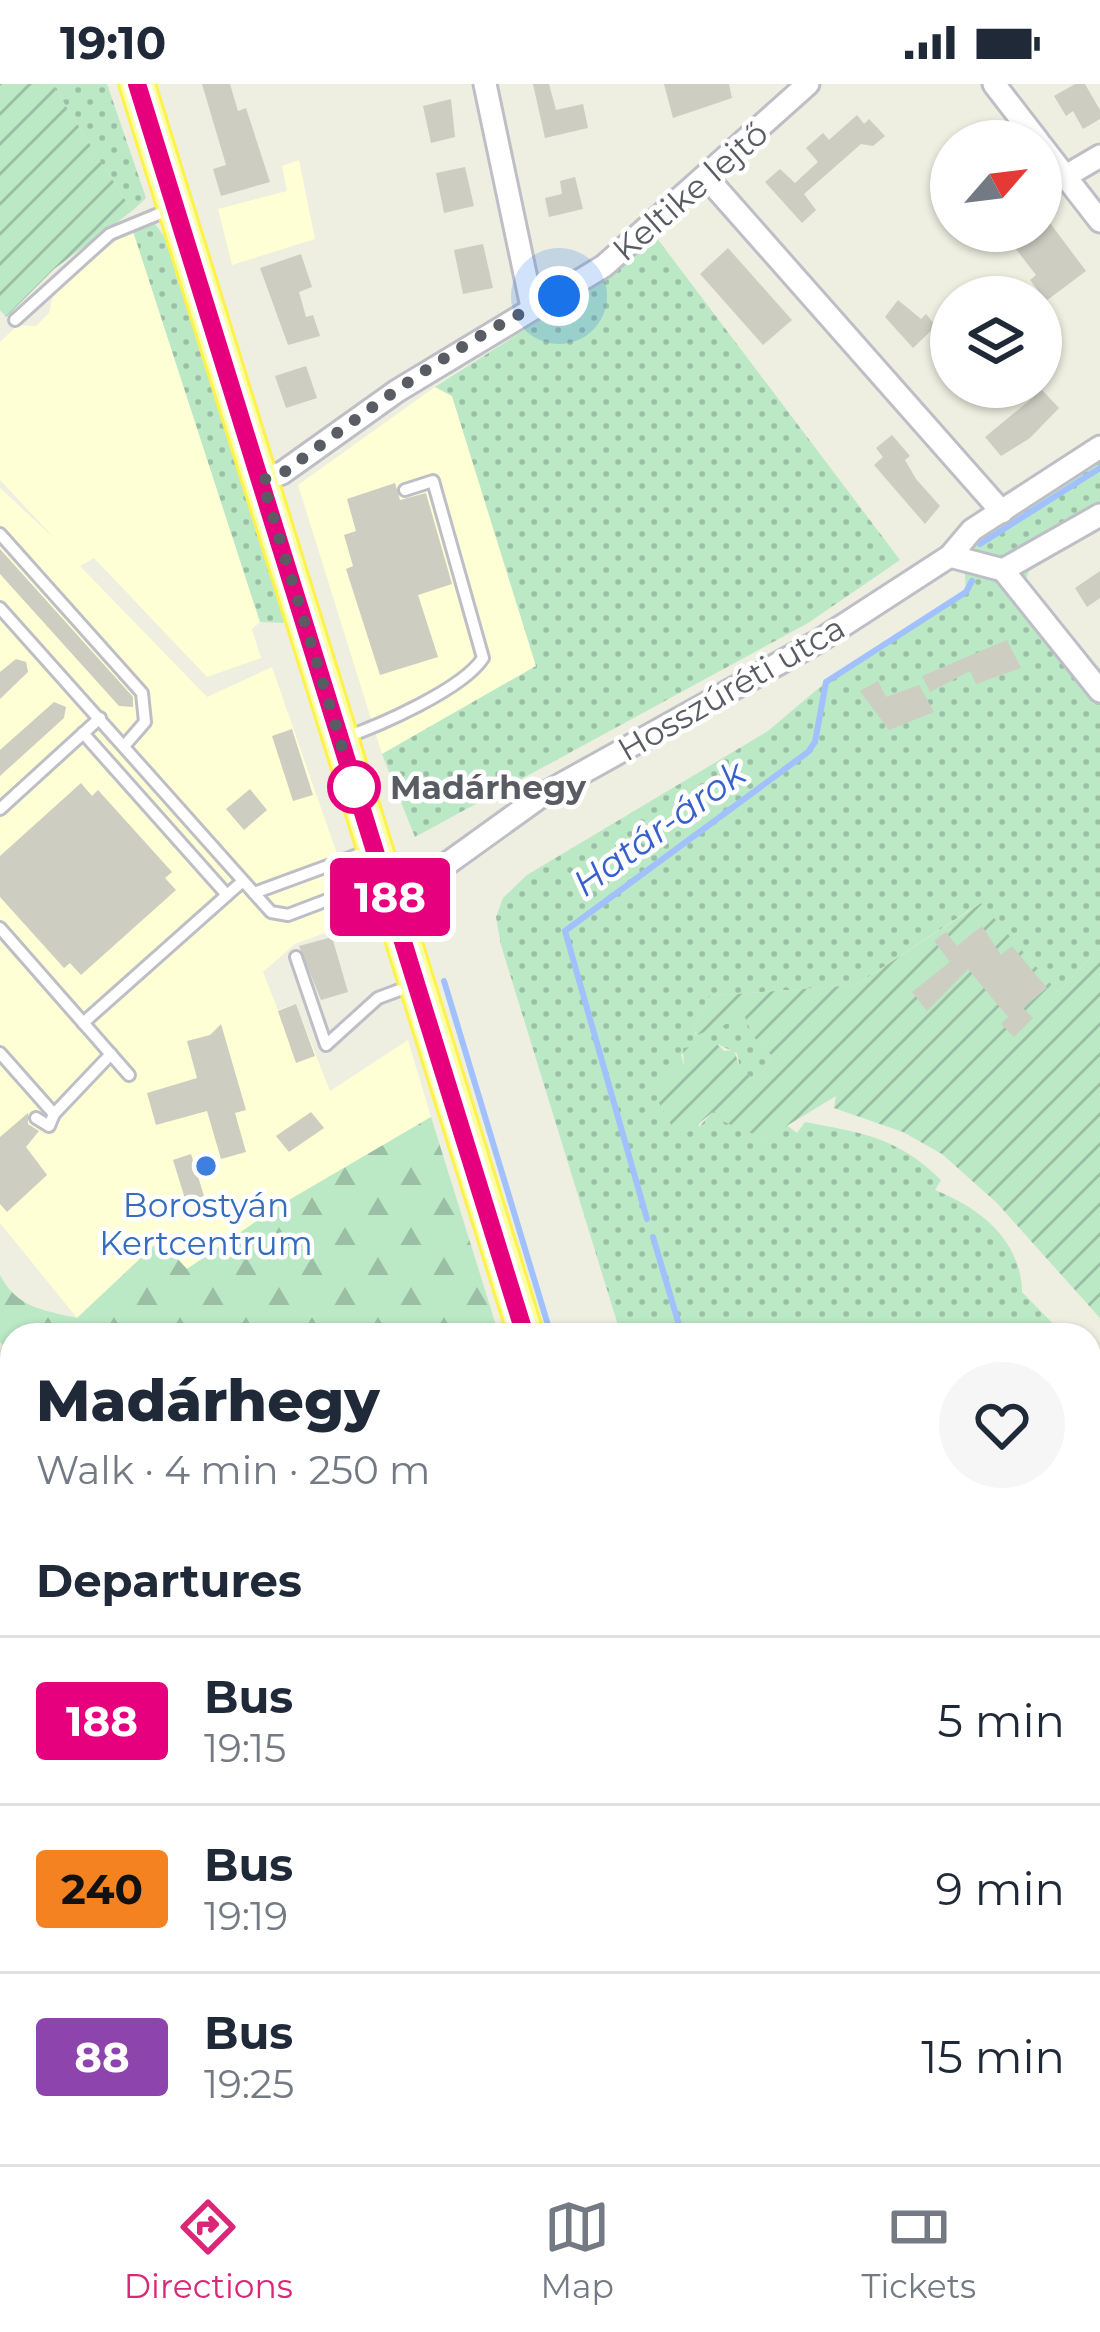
<!DOCTYPE html>
<meta charset="utf-8">
<style>
body{margin:0;font-family:Montserrat,sans-serif;background:#f6f6f7;color:#1f2937;height:100vh;display:flex;flex-direction:column;font-size:45px;white-space:nowrap}
*{box-sizing:border-box;margin:0}
p{font-size:39px;color:#747a83}
.icon{flex:none;width:66px;height:66px;fill:none;stroke:currentColor;stroke-width:2;stroke-linecap:round;stroke-linejoin:round}
.map{position:relative;flex:1;overflow:hidden}
.side{position:absolute;left:0px;top:1239px;width:1101px;height:843px;display:flex;flex-direction:column;background:#fff;border-radius:36px 36px 0 0;box-shadow:0 3px 9px #0004}
.side>*{flex:none}
.badge{padding:0 24px;border-radius:9px;font-size:42px;line-height:78px}
.needle{width:78px;rotate:62deg}
.controls{position:absolute;left:930px;top:36px;display:grid;gap:24px}
.controls a{display:grid;place-items:center;width:132px;height:132px;border-radius:50%;background:#fff;box-shadow:0 3px 9px #0004;font-size:60px}
.you{position:absolute;width:60px;height:60px;margin:-30px;border:9px solid #fff;border-radius:50%;background:#1a73e8;box-shadow:0 0 0 18px #1a73e833}
.map>.badge{position:absolute;translate:-50% -50%;box-shadow:0 0 0 6px #fff}
h2{padding:0 36px;font-size:45px;line-height:108px}
.round{display:grid;place-items:center;flex:none;width:126px;height:126px;border-radius:63px;background:#f6f6f7}
.overview{display:flex;align-items:center;justify-content:space-between;height:204px;padding:0 36px}
h1{font-size:57px;font-weight:800;line-height:90px}
ul{padding:0;list-style:none}
li{display:flex;align-items:center;gap:36px;height:168px;padding:0 36px;border-top:3px solid #e0e1e3}
li div{flex:1}
li b{display:block;font-size:45px}
li em{font-style:normal}
li .badge{min-width:132px;font-weight:700;text-align:center}
.status{display:flex;justify-content:space-between;align-items:center;height:84px;padding:0 60px;background:#fff;direction:ltr}
.status svg{height:33px;fill:currentColor}
.menu{display:flex;justify-content:space-around;align-items:center;height:168px;border-top:3px solid #e0e1e3;background:#fff;font-size:33px;color:#747a83}
.menu a{display:grid;justify-items:center;gap:6px}
.menu .on{color:#db2777}
.map>svg:first-child{display:block}
.commercial{fill:#ffffd5}
.industrial{fill:url(#industrial-furrows)}
.grass{fill:url(#grass-dots)}
.forest{fill:url(#forest-firs)}
.park{fill:url(#park-tufts)}
.garden{fill:url(#garden-furrows)}
.lines{fill:none;stroke-linecap:round;stroke-linejoin:round}
.stream{stroke:#a0c0ff;stroke-width:6}
.building{fill:#cecdc2}
.service-casing{stroke:#bebfc6;stroke-width:16}
.minor-casing{stroke:#bebfc6;stroke-width:27}
.tertiary-casing{stroke:#bebfc6;stroke-width:30}
.primary-casing{stroke:#fdf24b;stroke-width:39}
.service{stroke:#fff;stroke-width:10}
.minor{stroke:#fff;stroke-width:21}
.tertiary{stroke:#fff;stroke-width:24}
.primary{stroke:#faffa5;stroke-width:33}
.line-casing{stroke:#fff;stroke-width:27}
.line{stroke:#e6007e;stroke-width:18}
.walk{stroke:#595c63;stroke-width:12;stroke-dasharray:0 21.6}
.stop-dot{fill:#fff;stroke:#e6007e;stroke-width:6}
.shop-dot{fill:#3f7fe0;stroke:#fff;stroke-width:4.5}
.labels{text-anchor:middle;stroke-width:9;stroke-linejoin:round;paint-order:stroke}
.street-label{font-size:33px;fill:#595c63;stroke:#fff}
.stop-label{font-size:33px;font-weight:bold;fill:#595c63;stroke:#fff;text-anchor:start}
.shop-label{font-size:33px;fill:#366cbe;stroke:#fff}
.water-label{font-size:36px;font-style:italic;fill:#3860cc;stroke:#fff}
</style>
<div class="status"><b>19:10</b><svg viewBox="0 0 49 12"><path d="M0 12V9h3v3zM5 12V6h3v6zM10 12V3h3v9zM15 12V0h3v12zM26 1h20v11H26zM47 4h2v5h-2z"/></svg></div>
<div class="map">
<svg width="1100" height="2080" viewBox="0 0 1100 2080">
<defs>
<pattern id="industrial-furrows" width="10" height="10" patternUnits="userSpaceOnUse" patternTransform="scale(3)"><rect width="10" height="10" fill="#e1e0d8"/><path d="M-1 1l2-2M0 10L10 0M9 11l2-2" fill="none" stroke="#b9b9b3"/></pattern>
<pattern id="grass-dots" width="8" height="8" patternUnits="userSpaceOnUse" patternTransform="scale(3)"><rect width="8" height="8" fill="#bbe8c5"/><path d="M2 2h.1M6 6h.1" fill="none" stroke="#9bbfa4" stroke-width="1.8" stroke-linecap="round"/></pattern>
<pattern id="forest-firs" width="22" height="20" patternUnits="userSpaceOnUse" patternTransform="scale(3)"><rect width="22" height="20" fill="#bbe8c5"/><path d="M5 1l3.5 6h-7zM16 11l3.5 6h-7z" fill="#9bbfa4"/></pattern>
<pattern id="park-tufts" width="24" height="20" patternUnits="userSpaceOnUse" patternTransform="scale(3)"><rect width="24" height="20" fill="#bbe8c5"/><path d="M3 7l-1-3M5 7V3M7 7l1-3M15 17l-1-3M17 17v-4M19 17l1-3" fill="none" stroke="#9bbfa4"/></pattern>
<pattern id="garden-furrows" width="10" height="10" patternUnits="userSpaceOnUse" patternTransform="scale(3)"><rect width="10" height="10" fill="#bbe8c5"/><path d="M-1 1l2-2M0 10L10 0M9 11l2-2" fill="none" stroke="#9bbfa4"/></pattern>
</defs>
<rect width="100%" height="100%" fill="#eeeee1"/>
<g class="commercial">
<path d="M299 76 315 155 232 181 218 125 287 107 282 82Z"/>
<path d="M132 144 260 538 252 545 261 574 207 593 94 474 80 482 207 613 272 583 360 836 295 860 263 888 278 926 296 920 330 1007 408 956 431 1033 277 1123 186 1186 159 1157 77 1234 0 1139V404L56 456 0 396V258L18 241 36 242 49 229 54 207Z"/>
<path d="M435 303 452 312 536 582 382 670 298 401Z"/>
<path d="M1089 2012 1100 2014V2080H794L790 2070H1089Z"/>
</g>
<path class="industrial" d="M0 1991 12 1994V2070H248L241 2080H0Z"/>
<g class="grass">
<path d="M52 0H107L146 114 132 127Z"/>
<path d="M155 140 172 163 176 192 190 210 199 261 219 296 286 539 260 538 132 144Z"/>
<path d="M656 153 900 476 808 539 415 753 382 670 536 582 452 312 435 303 587 206Z"/>
<path d="M1100 371V445L1029 487 1025 497 1100 585V863L1058 908 980 819 856 901 709 912 693 945 696 951 745 932 753 951 772 972 763 988 752 994 740 984 737 969 717 960 681 970 699 1043 714 1026 765 1055 785 1040 797 1049 805 1038C863 1049 897 1053 941 1096L935 1106C980 1124 1021 1156 1022 1208L1064 1251H621L501 861 496 833 503 814 527 791 768 647 826 598 966 508 963 461Z"/>
<path d="M1100 1323V1410L1089 1416V1327Z"/>
</g>
<path class="forest" d="M431 1033 499 1251H12V1272L0 1258V1191C17 1224 43 1226 77 1234L160 1156 187 1185 277 1123Z"/>
<path class="park" d="M0 1437 12 1450V1909L0 1913Z"/>
<g class="garden">
<path d="M0 0H52L132 127 54 185 6 233 0 226Z"/>
<path d="M981 819 1058 908 1100 863V1234L997 1119 942 1070 903 1048 834 1024 836 1012 765 1055 722 1037 714 1027 687 1049 673 1044 658 1017 666 986 684 980 683 964 717 960 724 967 734 966 740 984 752 994 763 988 772 972 752 951 745 933 697 951 693 945 709 912 856 901Z"/>
<path d="M1100 1410V1805L1089 1802V1416Z"/>
<path d="M271 2070H358L387 2080H264Z"/>
</g>
<g class="lines">
<g class="stream">
<path d="M980 460 1100 384"/>
<path d="M444 897 551 1251"/>
<path d="M647 1135 565 847 808 668 815 658 826 598 966 508 972 497"/>
<path d="M653 1153 682 1251"/>
<path d="M0 1755 12 1753"/>
</g>
</g>
<g class="building">
<path d="M202 0H230L238 27 246 24 270 98 221 112 213 85 226 81Z"/>
<path d="M533 0H549L556 26 583 20 588 44 545 54Z"/>
<path d="M664 0H729L732 14 673 34Z"/>
<path d="M1075 0H1085L1100 26V35L1083 45 1073 27 1066 32 1054 12Z"/>
<path d="M451 15 455 53 431 59 423 22Z"/>
<path d="M857 31 864 40 869 35 885 52 873 62 861 60 804 110 816 126 802 139 765 98 780 85 795 99 818 78 806 64 823 49 829 56Z"/>
<path d="M465 83 474 122 444 129 436 89Z"/>
<path d="M575 93 583 125 549 133 545 114 562 110 560 97Z"/>
<path d="M1041 127 1086 187 1046 217 1030 196 1036 191 1002 147H1041Z"/>
<path d="M483 160 493 204 463 210 454 166Z"/>
<path d="M728 164 792 236 763 261 700 190Z"/>
<path d="M301 170 312 203 299 208 306 233 313 231 320 252 288 261 260 184Z"/>
<path d="M898 216 921 235 926 230 936 242 913 264 885 233Z"/>
<path d="M306 282 317 314 286 324 275 292Z"/>
<path d="M1042 306 1059 324 1030 354 1001 372 985 353Z"/>
<path d="M892 351 910 372 905 376 916 395 940 422 925 440 874 381 883 373 876 364Z"/>
<path d="M395 399 400 416 426 409 452 500 418 511 438 573 380 591 346 485 353 482 344 451 356 447 347 415Z"/>
<path d="M0 465 133 613V623L119 622 0 490Z"/>
<path d="M1100 487V514L1087 523 1075 504Z"/>
<path d="M1007 556 1021 584 976 600 970 587 930 608 922 592Z"/>
<path d="M16 575 26 578 28 588 0 615V588Z"/>
<path d="M878 597 886 613 919 601 934 628 889 646 860 607Z"/>
<path d="M54 618 66 623 64 634 0 692V666Z"/>
<path d="M292 645 313 711 293 717 272 652Z"/>
<path d="M81 699 92 712 98 706 172 788 165 794 176 806 81 891 70 879 64 884 0 813V772Z"/>
<path d="M250 705 267 726 244 746 226 725Z"/>
<path d="M982 842 1001 871 1012 862 1047 904 1023 924 1033 934 1014 953 1001 940 1008 933 968 885 927 927 912 908 950 878 934 857 946 848 957 862Z"/>
<path d="M332 853 348 908 321 916 299 862Z"/>
<path d="M296 920 315 972 296 979 278 927Z"/>
<path d="M221 940 246 1026 235 1029 246 1068 221 1075 207 1027 156 1041 147 1009 197 994 187 957 210 951Z"/>
<path d="M311 1028 324 1044 289 1068 276 1052Z"/>
<path d="M28 1029V1040L39 1047 26 1063 47 1091 7 1128 0 1120V1053Z"/>
<path d="M191 1070 204 1112 186 1118 173 1076Z"/>
</g>
<g class="lines">
<defs>
<g id="service">
<path d="M15 236 110 150 173 124"/>
<path d="M0 450 142 609 145 638 125 661"/>
<path d="M0 524 271 828 288 831 380 796"/>
<path d="M83 649 227 811 243 797"/>
<path d="M343 654C379 642 463 605 483 574L433 397 405 406"/>
<path d="M0 725 100 634"/>
<path d="M254 809 371 766"/>
<path d="M0 844 129 991"/>
<path d="M296 873 326 961 378 914 413 901"/>
<path d="M83 939 227 811"/>
<path d="M0 969 54 1030 111 970"/>
<path d="M36 1034 49 1042 54 1030"/>
<path d="M0 2023 12 2026"/>
<path d="M145 2070 151 2080"/>
<path d="M36 2080 38 2070"/>
</g>
<g id="minor">
<path d="M485 0 532 223"/>
<path d="M994 0 1038 57"/>
<path d="M1041 61 1100 137"/>
<path d="M1066 92 1100 72"/>
<path d="M708 95 1002 428"/>
<path d="M262 396 282 389 397 307 604 182 808 0"/>
<path d="M950 472 1003 486 1100 431"/>
<path d="M1003 486 1100 607"/>
<path d="M386 803 437 787 544 710 819 557 950 472 972 446 1100 363"/>
<path d="M1089 1428 1100 1422"/>
<path d="M1089 1802 1100 1805"/>
<path d="M1089 1927 1100 1878"/>
<path d="M1089 1963 1100 1967"/>
<path d="M0 1970 12 1973"/>
<path d="M426 2070 447 2080"/>
<path d="M254 2080 263 2070"/>
</g>
<path id="tertiary" d="M0 1913 12 1909"/>
<g id="primary">
<path d="M137 0 526 1251"/>
<path d="M0 1310 12 1323"/>
<path d="M0 1370 12 1383"/>
<path d="M618 2070 627 2080"/>
<path d="M675 2070 684 2080"/>
<path d="M790 2070 794 2080"/>
</g>
</defs>
<use href="#service" class="service-casing"/>
<use href="#minor" class="minor-casing"/>
<use href="#tertiary" class="tertiary-casing"/>
<use href="#primary" class="primary-casing"/>
<use href="#service" class="service"/>
<use href="#minor" class="minor"/>
<use href="#tertiary" class="tertiary"/>
<use href="#primary" class="primary"/>
</g>
<g class="lines">
<defs>
<path id="line" d="M137 0 525 1251"/>
</defs>
<use href="#line" class="line-casing"/>
<use href="#line" class="line"/>
<path class="walk" d="M354 703 262 396 283 389C361 331 470 248 559 212"/>
</g>
<circle class="stop-dot" cx="354" cy="703" r="24"/>
<circle class="shop-dot" cx="206" cy="1082" r="12"/>
<g class="labels">
<g class="street-label">
<text transform="translate(690 107) rotate(-41)" y="12">Keltike lejtő</text>
<text transform="translate(731 604) rotate(-30)" y="12">Hosszúréti utca</text>
</g>
<g class="stop-label">
<text x="390" y="715">Madárhegy</text>
</g>
<g class="shop-label">
<text x="206" y="1133">Borostyán<tspan x="206" dy="38">Kertcentrum</tspan></text>
</g>
<g class="water-label">
<text transform="translate(659 744) rotate(-36)" y="13">Határ-árok</text>
</g>
</g>
</svg>
<div class="controls">
<a><svg class="needle" viewBox="-14 -14 28 28"><path d="M0-13l5 13h-10z" fill="#e53935"/><path d="M0 13l5-13h-10z" fill="#747a83"/></svg></a>
<a><svg class="icon" aria-label="layers" viewBox="0 0 24 24"><path d="M12 4l9 5-9 5-9-5zM3 14l9 5 9-5"/></svg></a>
</div>
<div class="you" style="left:559px;top:212px"></div>
<b class="badge" style="left:390px;top:813px;background:#e6007e;color:#fff">188</b>
<section class="side">
<div class="overview"><div><h1>Madárhegy</h1><p>Walk · 4 min · 250 m</p></div><a class="round"><svg class="icon" aria-label="heart" viewBox="0 0 24 24"><path d="M12 20l-8-8c-3-5 5-10 8-4 3-6 11-1 8 4z"/></svg></a></div>
<h2>Departures</h2>
<ul>
<li><span class="badge" style="background:#e6007e;color:#fff">188</span><div><b>Bus</b><p>19:15</p></div><em>5 min</em></li>
<li><span class="badge" style="background:#f58220;color:#111">240</span><div><b>Bus</b><p>19:19</p></div><em>9 min</em></li>
<li><span class="badge" style="background:#8e44ad;color:#fff">88</span><div><b>Bus</b><p>19:25</p></div><em>15 min</em></li>
</ul>
</section>
</div>
<nav class="menu">
<a class="on"><svg class="icon" aria-label="directions" viewBox="0 0 24 24"><path d="M12 3l9 9-9 9-9-9zM9 14v-3h6M13 9l2 2-2 2"/></svg>Directions</a>
<a><svg class="icon" aria-label="map" viewBox="0 0 24 24"><path d="M3 6l6-2 6 2 6-2v14l-6 2-6-2-6 2zM9 4v14M15 6v14"/></svg>Map</a>
<a><svg class="icon" aria-label="tickets" viewBox="0 0 24 24"><path d="M3 7h18v10H3zM15 7v10"/></svg>Tickets</a>
</nav>
